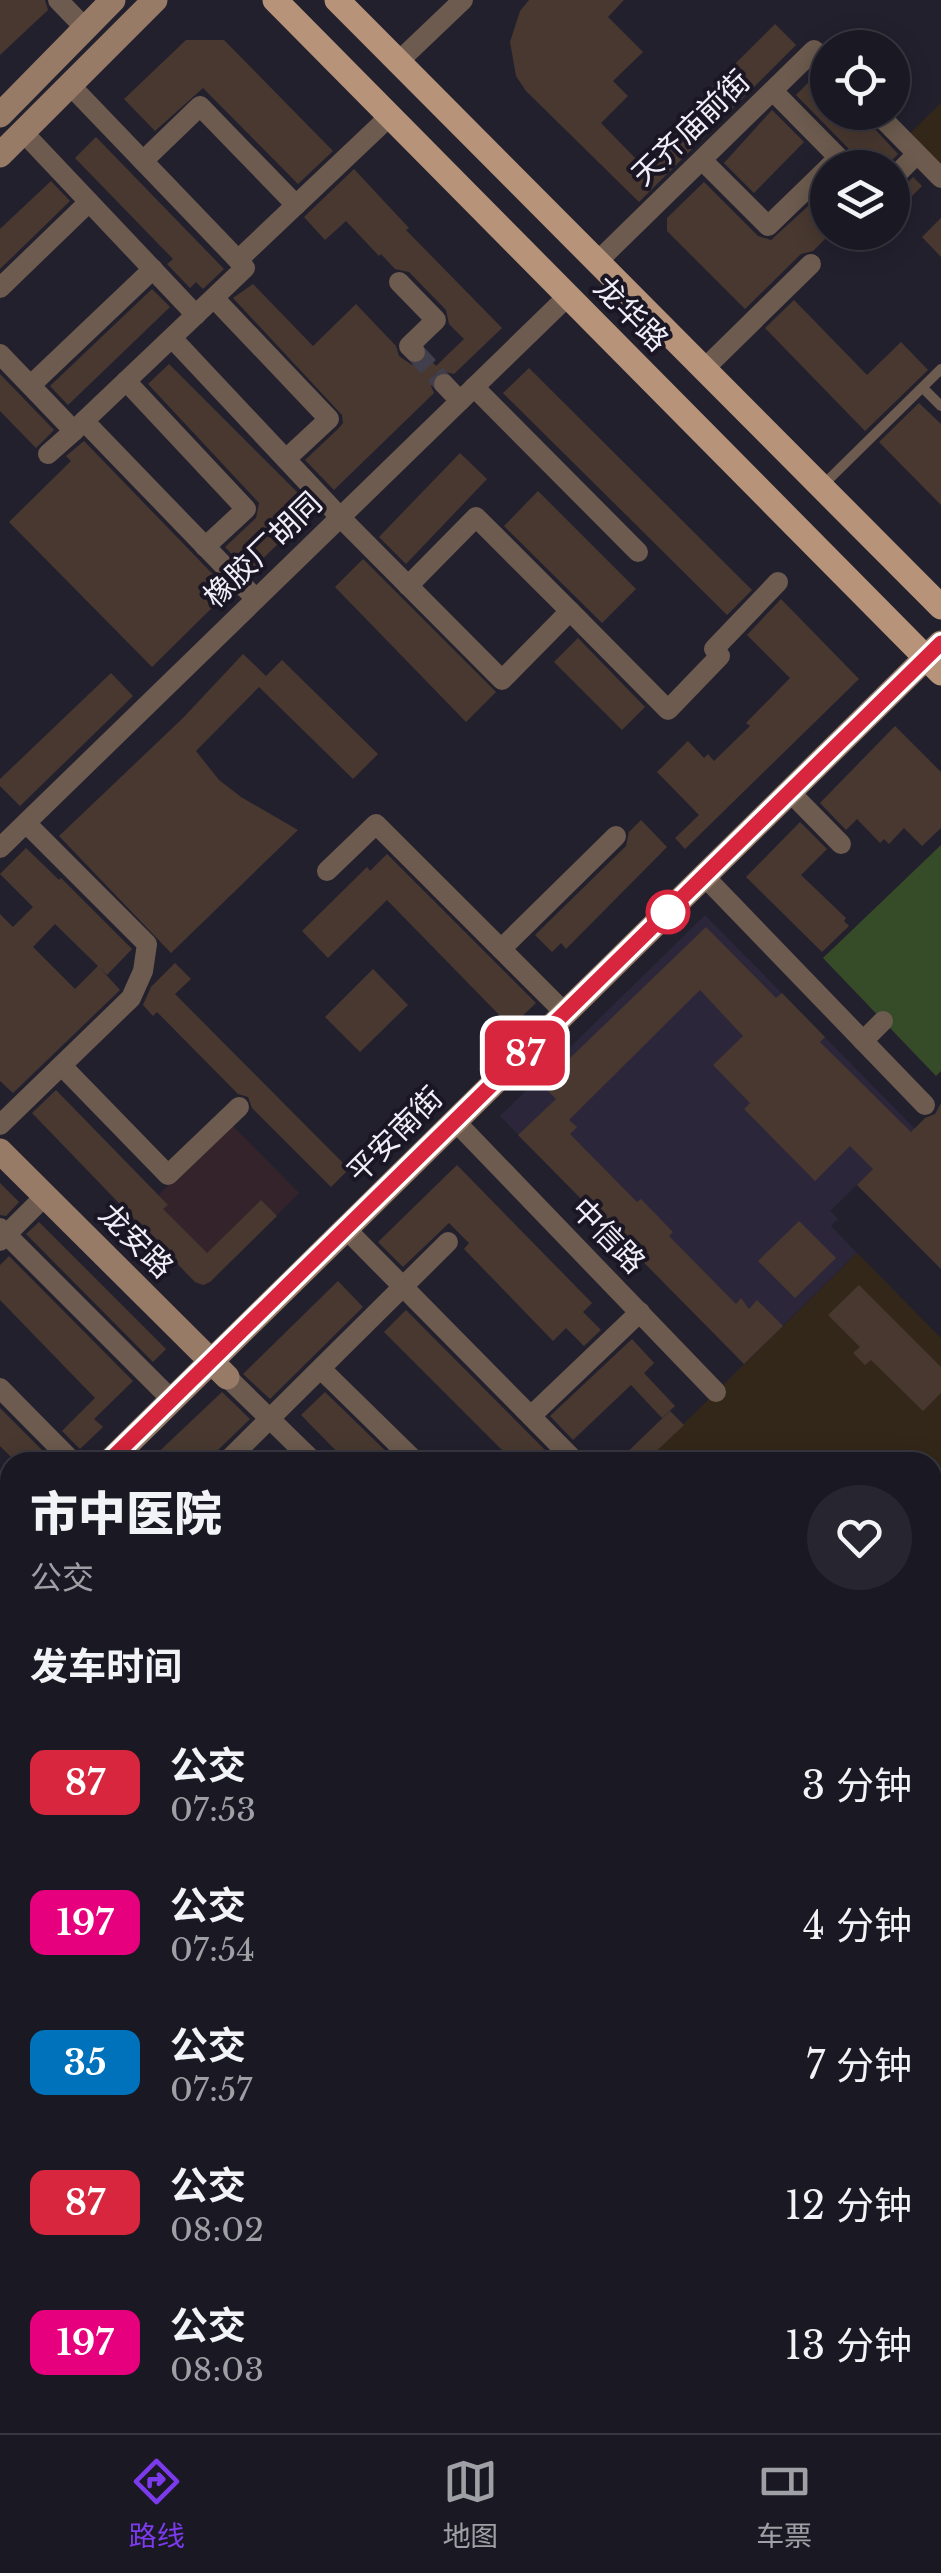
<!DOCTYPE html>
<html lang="zh">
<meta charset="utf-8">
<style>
body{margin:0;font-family:"Libre Baskerville","Noto Sans SC",serif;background:#27252f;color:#f1f3f6;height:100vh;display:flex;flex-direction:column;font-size:38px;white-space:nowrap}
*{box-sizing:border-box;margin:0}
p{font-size:32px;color:#9fa0a5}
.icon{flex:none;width:55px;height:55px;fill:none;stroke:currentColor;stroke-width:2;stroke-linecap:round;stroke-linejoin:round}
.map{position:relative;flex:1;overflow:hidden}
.side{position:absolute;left:0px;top:1452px;width:942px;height:982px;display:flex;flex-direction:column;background:#1a1822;border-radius:30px 30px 0 0;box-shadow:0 5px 25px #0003,0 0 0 2px #383740}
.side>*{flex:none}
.badge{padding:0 20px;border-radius:15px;font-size:35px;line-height:65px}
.buttons{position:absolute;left:810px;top:30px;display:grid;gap:20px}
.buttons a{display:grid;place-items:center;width:100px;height:100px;border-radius:50%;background:#1a1822;box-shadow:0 5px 25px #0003,0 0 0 2px #383740;font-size:50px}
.map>.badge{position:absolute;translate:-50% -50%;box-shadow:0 0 0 5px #fff}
h2{padding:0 30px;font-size:38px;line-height:90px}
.round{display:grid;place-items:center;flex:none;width:105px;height:105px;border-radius:52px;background:#27252f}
.overview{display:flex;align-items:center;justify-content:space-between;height:170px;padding:0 30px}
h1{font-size:48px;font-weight:800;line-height:75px}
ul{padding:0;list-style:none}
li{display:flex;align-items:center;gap:30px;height:140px;padding:0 30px}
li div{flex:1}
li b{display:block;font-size:38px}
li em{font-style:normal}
li .badge{min-width:110px;font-weight:700;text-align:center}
.tab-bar{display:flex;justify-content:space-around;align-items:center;height:140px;border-top:2px solid #383740;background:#1a1822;font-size:28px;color:#9fa0a5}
.tab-bar a{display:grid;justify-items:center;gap:5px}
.tab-bar .on{color:#7c3aed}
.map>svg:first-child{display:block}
.commercial{fill:#35232c}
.built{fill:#2b263a}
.education{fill:#332719}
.green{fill:#364c28}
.building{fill:#483830;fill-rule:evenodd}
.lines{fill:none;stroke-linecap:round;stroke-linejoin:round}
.street-tunnel{stroke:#423f4c;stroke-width:20;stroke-dasharray:20 10;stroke-linecap:butt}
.lane{stroke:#6c5b4e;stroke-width:10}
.street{stroke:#6c5b4e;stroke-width:20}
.secondary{stroke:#977b67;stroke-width:25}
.primary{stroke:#b79479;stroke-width:25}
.line-casing{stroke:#fff;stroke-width:22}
.line{stroke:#d7263d;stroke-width:15}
.stop-dot{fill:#fff;stroke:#d7263d;stroke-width:5}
.labels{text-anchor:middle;stroke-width:8;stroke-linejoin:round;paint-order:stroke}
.street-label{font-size:30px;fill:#f0eef8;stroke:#1a1624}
</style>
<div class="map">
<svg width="941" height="2433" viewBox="0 0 941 2433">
<rect width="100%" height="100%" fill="#23202e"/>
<path class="commercial" d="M231 1124 299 1193 210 1282 203 1285 195 1282 143 1229 139 1232 130 1223Z"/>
<g class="built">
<path d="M705 915 915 1129 830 1211 838 1219 831 1226 857 1253 744 1364 500 1116Z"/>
<path d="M933 2257 941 2266V2433H580L588 2425H932Z"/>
<path d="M10 2308V2425H166L158 2433H0V2319Z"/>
</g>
<g class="education">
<path d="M941 103V169L908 135Z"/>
<path d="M857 1253 941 1338V1563L933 1572 932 1462H645Z"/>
</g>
<path class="green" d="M941 845V1071L936 1076 823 958Z"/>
<g class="building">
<path d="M0 0H45L48 10 0 55Z"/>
<path d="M529 0H624L608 17 643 52 613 81 628 96 601 123 638 161 775 24 796 45 639 202 526 91 516 76 510 42 520 11Z"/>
<path d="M186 40H224L333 151 298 184 203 88 155 131 124 99Z"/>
<path d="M818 73 828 81V112H859L898 154 884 168H847L853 160 848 148 796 95Z"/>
<path d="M772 110 804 142 754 193 724 163Z"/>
<path d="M96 137 224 269 203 289 196 282 190 288 167 264 173 259 75 158Z"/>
<path d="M354 169 409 228 406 230 502 328 454 374 442 371 434 375 431 386 434 393 334 490 305 460 338 429 343 423 342 415 233 298 253 284 313 346 356 304 396 346 399 356 412 365H419L428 357 436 366 464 339 449 324 446 310 409 272 395 269 381 254 379 256 346 221 325 240 304 217Z"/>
<path d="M913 177 922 186 892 216V192L901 189Z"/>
<path d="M51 181 70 201 0 269V229Z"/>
<path d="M704 182 758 236 771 240 828 188V236L813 251 801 254 745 309 667 231V218Z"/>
<path d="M941 218V257L922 237Z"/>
<path d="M152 289 170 307 68 405 50 386Z"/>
<path d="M794 300 867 375 901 342 928 370 865 431 765 328Z"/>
<path d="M169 364 314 509 249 572 225 547 256 518 259 503 148 384Z"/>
<path d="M529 368 752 590 727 615 503 393Z"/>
<path d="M0 374 54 430 36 448 0 411Z"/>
<path d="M919 403 941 424V505L879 442Z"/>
<path d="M84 441 229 591 152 667 9 522 71 461 66 456Z"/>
<path d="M460 453 487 479 406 564 379 537Z"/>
<path d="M538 491 636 589 602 623 504 526Z"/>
<path d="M363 559 496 692 466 722 335 587Z"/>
<path d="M781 599 859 679 685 849 675 838 699 815 657 772 688 741 704 758 708 754 714 761 750 726 746 723 790 678 747 635Z"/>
<path d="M578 638 645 707 622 730 554 662Z"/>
<path d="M243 654 266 676 282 660 378 754 353 779 259 687 196 751 219 780 241 797 298 830 171 953 59 836 183 718Z"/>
<path d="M111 673 133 696 20 806 0 786V779Z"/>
<path d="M895 726 941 772V828L922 846 904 828 889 844 884 839 880 843 857 819 846 830 820 803Z"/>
<path d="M641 820 667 847 566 949 561 943 552 952 535 935 626 846 629 832Z"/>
<path d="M800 822 827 849 801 875 846 918 844 921 849 926 822 952 746 877Z"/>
<path d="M26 848 59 880 61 878 132 949 107 975 99 967 120 990 13 1093 0 1081V914L13 927 33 907 0 874ZM55 924 98 966 75 989 33 947Z"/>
<path d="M387 854 536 1003 511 1027 387 900 328 958 302 931 367 867 370 871Z"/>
<path d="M706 927 776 998 782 993 825 1037 820 1042 911 1132 925 1118 935 1114 941 1103V1269L857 1185 873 1169 850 1146 815 1181 744 1109 750 1103 713 1065 743 1036 700 990 569 1120 577 1127 570 1134 637 1202 641 1199 673 1232 669 1236 736 1304 741 1298 749 1309 757 1300 783 1326 744 1364 518 1135 556 1099 542 1085Z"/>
<path d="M175 963 191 979 175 994 349 1169 331 1187 252 1108 248 1097 238 1094 157 1012 153 1016 143 1005 151 987Z"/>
<path d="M373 969 408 1005 360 1052 325 1017Z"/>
<path d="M56 1090 168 1205 163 1209 207 1253 261 1200 277 1216 210 1282 203 1285 195 1282 32 1113Z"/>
<path d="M457 1165 592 1303 583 1312 601 1330 584 1346 566 1328 553 1341 464 1249 469 1243 449 1223 403 1267 378 1242Z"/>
<path d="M0 1183 19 1202 6 1216 0 1215Z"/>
<path d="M799 1221 836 1258 795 1298 758 1261Z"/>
<path d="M39 1222 166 1349 153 1362 26 1234Z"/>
<path d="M9 1256 133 1381 94 1419 103 1427 80 1449 62 1431 95 1398 0 1300V1265Z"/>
<path d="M338 1281 363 1307 270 1399 243 1374Z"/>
<path d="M859 1285 941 1367V1393L923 1411 871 1360 865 1365 853 1353 860 1347 828 1315Z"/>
<path d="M406 1310 557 1462H514L384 1332Z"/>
<path d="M632 1339 654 1363 644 1373 675 1406 662 1418 631 1385 573 1440 550 1416Z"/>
<path d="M222 1392 250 1419 216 1452 213 1462H148Z"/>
<path d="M325 1392 397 1462H347L301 1415Z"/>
<path d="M0 1408 54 1462H16L0 1446Z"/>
<path d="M670 1411 684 1425 645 1462H617Z"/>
</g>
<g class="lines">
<path class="street-tunnel" d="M415 352 444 384"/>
<g class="lane">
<path d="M923 388 941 406"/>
<path d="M822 486 941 369"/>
</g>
<g class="street">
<path d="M58 0 85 28"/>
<path d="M398 62 463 0"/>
<path d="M70 85 238 260"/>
<path d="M773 91 838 157 828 168"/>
<path d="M876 112 941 178"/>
<path d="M23 132 196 315"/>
<path d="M702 160 768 226 828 168"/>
<path d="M143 161 200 106 296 205"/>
<path d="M892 179 917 154"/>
<path d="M597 262 814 50 828 63"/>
<path d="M399 282 436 320 409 346 415 352"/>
<path d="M0 288 89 202"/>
<path d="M214 298 329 419 286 459"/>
<path d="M172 338 340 517 502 680 570 611 668 710 720 656 714 649 778 582"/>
<path d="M0 354 74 431 84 421 256 599"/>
<path d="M704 369 811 264"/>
<path d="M126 381 246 509 205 547"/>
<path d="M444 384 460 401"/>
<path d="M31 385 153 269"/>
<path d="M474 387 638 552"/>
<path d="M84 421 245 268 238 260 390 116"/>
<path d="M48 454 74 431"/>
<path d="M408 586 476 517 570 611"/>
<path d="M790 792 841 844"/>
<path d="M0 848 568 296"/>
<path d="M327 871 376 824 565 1013"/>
<path d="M704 876 925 1105"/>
<path d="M501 949 616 836"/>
<path d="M863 1041 883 1021"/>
<path d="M62 1066 168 1175 239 1107"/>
<path d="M455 1121 716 1392"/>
<path d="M0 1125 131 998 143 971 147 944 26 823"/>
<path d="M0 1228 172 1400"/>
<path d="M346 1229 576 1462"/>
<path d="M0 1241 45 1196"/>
<path d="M321 1369 416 1462"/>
<path d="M227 1377 314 1462"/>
<path d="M0 1388 73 1462"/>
<path d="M531 1416 640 1312"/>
<path d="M226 1462 448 1242"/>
<path d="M0 1510 4 1514"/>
<path d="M932 1617 941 1609"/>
<path d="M932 1643 941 1652"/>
<path d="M0 1737 10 1728"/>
<path d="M932 1739 941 1748"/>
<path d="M0 1757 10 1767"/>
<path d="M932 1827 941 1836"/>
<path d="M0 1926 10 1936"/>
<path d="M0 2036 10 2026"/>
<path d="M932 2196 941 2205"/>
<path d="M932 2297 941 2306"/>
<path d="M0 2298 10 2287"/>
<path d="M183 2425 191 2433"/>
<path d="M260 2425 268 2433"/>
<path d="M286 2433 294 2425"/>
</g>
<g class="secondary">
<path d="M0 115 113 0"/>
<path d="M0 155 155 0"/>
<path d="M0 1151 227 1377"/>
<path d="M109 1462 941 643"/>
<path d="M0 1569 10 1559"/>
<path d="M932 1983 941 1974"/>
<path d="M932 2027 941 2019"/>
<path d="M468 2433 476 2425"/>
<path d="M521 2433 529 2425"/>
</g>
<g class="primary">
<path d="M275 0 941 673"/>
<path d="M337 0 941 607"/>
</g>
</g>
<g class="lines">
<defs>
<path id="line" d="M108 1462 941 643"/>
</defs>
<use href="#line" class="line-casing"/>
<use href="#line" class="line"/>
</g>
<circle class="stop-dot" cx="668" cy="912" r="20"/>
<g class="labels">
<g class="street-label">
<text transform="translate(691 128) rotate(-44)" y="10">天齐庙前街</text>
<text transform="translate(631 314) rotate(45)" y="10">龙华路</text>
<text transform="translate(263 550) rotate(-44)" y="10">橡胶厂胡同</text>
<text transform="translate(395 1135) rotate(-45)" y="10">平安南街</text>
<text transform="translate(608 1236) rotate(46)" y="10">中信路</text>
<text transform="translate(136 1241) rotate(45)" y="10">龙安路</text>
</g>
</g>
</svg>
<div class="buttons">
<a><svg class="icon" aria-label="locate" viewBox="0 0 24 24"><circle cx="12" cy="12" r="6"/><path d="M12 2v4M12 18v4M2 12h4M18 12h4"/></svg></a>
<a><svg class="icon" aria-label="layers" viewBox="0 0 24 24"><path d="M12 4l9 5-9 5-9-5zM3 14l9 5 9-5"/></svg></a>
</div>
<b class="badge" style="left:525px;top:1053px;background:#d7263d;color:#fff">87</b>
<section class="side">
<div class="overview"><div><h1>市中医院</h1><p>公交</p></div><a class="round"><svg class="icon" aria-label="heart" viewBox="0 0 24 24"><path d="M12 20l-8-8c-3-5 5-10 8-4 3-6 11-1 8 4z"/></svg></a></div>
<h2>发车时间</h2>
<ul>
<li><span class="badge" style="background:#d7263d;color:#fff">87</span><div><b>公交</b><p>07:53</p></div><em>3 分钟</em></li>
<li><span class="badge" style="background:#e6007e;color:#fff">197</span><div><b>公交</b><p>07:54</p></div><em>4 分钟</em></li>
<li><span class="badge" style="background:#0072bc;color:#fff">35</span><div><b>公交</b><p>07:57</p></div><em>7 分钟</em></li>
<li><span class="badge" style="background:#d7263d;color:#fff">87</span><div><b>公交</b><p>08:02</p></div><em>12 分钟</em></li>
<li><span class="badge" style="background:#e6007e;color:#fff">197</span><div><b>公交</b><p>08:03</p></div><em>13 分钟</em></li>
</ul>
</section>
</div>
<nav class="tab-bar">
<a class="on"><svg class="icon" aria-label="directions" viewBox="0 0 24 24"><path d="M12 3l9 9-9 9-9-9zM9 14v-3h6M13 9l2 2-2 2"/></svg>路线</a>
<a><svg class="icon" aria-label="map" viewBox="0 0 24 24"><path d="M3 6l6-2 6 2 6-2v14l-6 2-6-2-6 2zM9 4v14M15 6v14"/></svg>地图</a>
<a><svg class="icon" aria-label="tickets" viewBox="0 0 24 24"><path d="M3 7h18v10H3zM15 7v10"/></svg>车票</a>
</nav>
